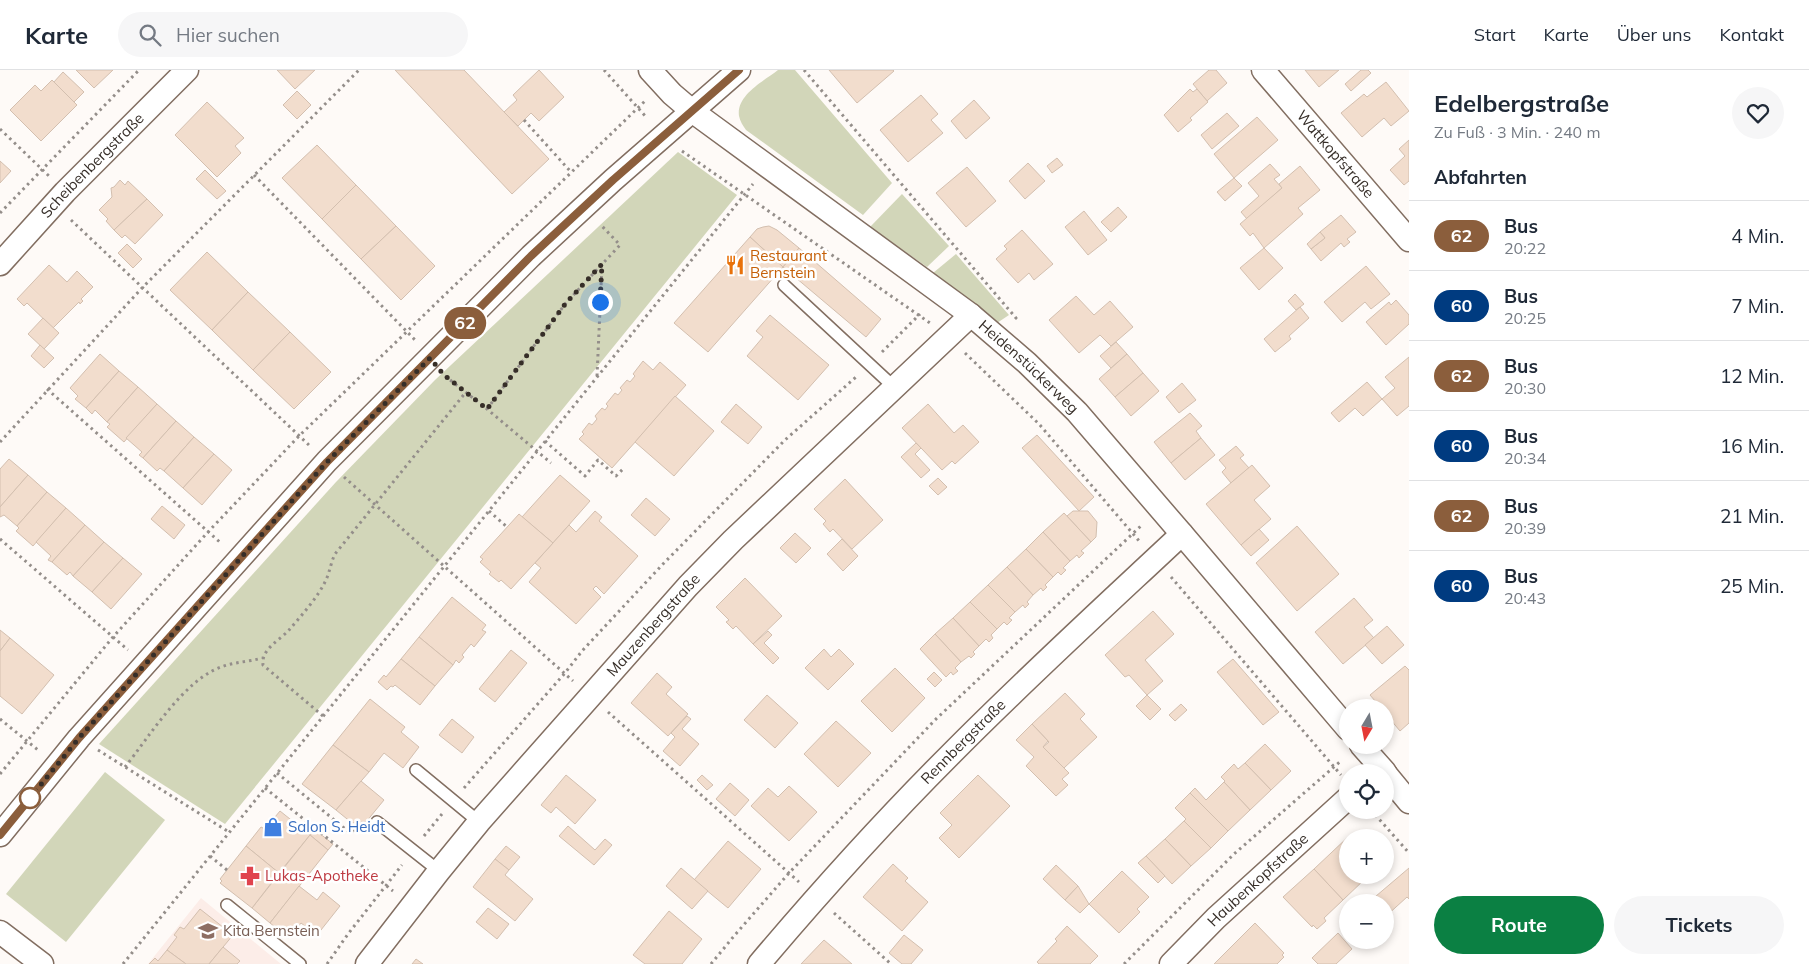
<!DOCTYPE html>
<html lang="de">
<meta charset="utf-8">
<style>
body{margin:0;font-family:Mulish,sans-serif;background:#f6f6f7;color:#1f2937;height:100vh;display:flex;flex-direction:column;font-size:19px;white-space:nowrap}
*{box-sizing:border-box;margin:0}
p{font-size:16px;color:#747a83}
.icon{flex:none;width:28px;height:28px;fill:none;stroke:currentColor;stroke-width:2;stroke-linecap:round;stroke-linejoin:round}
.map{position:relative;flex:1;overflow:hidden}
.panel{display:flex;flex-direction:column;background:#fff;width:400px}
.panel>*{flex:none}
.badge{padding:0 10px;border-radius:16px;font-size:18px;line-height:32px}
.needle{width:32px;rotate:190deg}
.tools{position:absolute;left:1339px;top:629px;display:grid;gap:10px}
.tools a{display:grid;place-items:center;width:55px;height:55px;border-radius:50%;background:#fff;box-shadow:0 2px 8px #0003;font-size:25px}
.you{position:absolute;width:25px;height:25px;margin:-12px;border:4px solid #fff;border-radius:50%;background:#1a73e8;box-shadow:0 0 0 8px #1a73e833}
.map>.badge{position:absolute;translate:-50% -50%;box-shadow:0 0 0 2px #fff}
h2{padding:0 25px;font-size:19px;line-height:45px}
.round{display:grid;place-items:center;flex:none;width:52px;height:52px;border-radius:26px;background:#f6f6f7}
.head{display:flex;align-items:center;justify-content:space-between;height:85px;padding:0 25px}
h1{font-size:24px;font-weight:700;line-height:38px}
.primary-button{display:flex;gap:10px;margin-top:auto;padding:10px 25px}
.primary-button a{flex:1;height:58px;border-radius:30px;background:#0b8043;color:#fff;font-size:20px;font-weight:700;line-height:58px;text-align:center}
.primary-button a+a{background:#f6f6f7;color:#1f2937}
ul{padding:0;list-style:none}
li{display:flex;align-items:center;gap:15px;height:70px;padding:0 25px;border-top:1px solid #e0e1e3}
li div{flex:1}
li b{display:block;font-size:19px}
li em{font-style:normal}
li .badge{min-width:55px;font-weight:700;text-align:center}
header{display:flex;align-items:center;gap:30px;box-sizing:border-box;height:70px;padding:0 25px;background:#fff;border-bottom:1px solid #e0e1e3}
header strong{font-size:24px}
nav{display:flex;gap:28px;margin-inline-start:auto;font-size:18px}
.search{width:350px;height:45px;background:#f6f6f7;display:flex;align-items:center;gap:12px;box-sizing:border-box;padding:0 18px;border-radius:28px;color:#747a83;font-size:19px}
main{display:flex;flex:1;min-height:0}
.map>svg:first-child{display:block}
.education{fill:#fcede8}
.green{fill:#d2d6b9}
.building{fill:#f2ddcd;stroke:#d3bfaf}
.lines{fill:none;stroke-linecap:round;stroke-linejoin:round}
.lane-casing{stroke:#826e61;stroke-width:14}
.street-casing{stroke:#826e61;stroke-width:25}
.path{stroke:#948e8a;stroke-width:3;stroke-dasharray:2.5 4;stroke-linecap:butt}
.lane{stroke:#fff;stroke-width:11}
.street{stroke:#fff;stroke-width:22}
.line-casing{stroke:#fff;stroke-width:11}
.line{stroke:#8b5e3c;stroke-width:8}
.walk{stroke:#362e28;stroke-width:5;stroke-dasharray:0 9}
.stop-dot{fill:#fff;stroke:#8b5e3c;stroke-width:2.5}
.labels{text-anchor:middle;stroke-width:5;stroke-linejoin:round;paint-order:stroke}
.street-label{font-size:15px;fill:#362e28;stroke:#fff}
.food-label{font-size:15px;fill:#c56008;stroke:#fff;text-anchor:start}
.shop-label{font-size:15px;fill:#366cbe;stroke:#fff;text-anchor:start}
.health-label{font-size:15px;fill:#be3a42;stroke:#fff;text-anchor:start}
.education-label{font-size:15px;fill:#785e54;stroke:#fff;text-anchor:start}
</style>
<header>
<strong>Karte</strong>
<div class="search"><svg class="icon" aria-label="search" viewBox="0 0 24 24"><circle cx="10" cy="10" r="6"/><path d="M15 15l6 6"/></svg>Hier suchen</div>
<nav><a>Start</a><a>Karte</a><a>Über uns</a><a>Kontakt</a></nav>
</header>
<main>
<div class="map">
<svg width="1409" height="894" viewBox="0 0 1409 894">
<rect width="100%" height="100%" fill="#fefaf7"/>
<path class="education" d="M201 828 281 894H148Z"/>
<g class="green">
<path d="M778 0H795L892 113 863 145 746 60C743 56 740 51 739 46 736 25 764 11 778 0Z"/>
<path d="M678 82 737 125 225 754 99 674 336 412 435 310Z"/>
<path d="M902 124 949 176 927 197 870 157Z"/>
<path d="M956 184 1009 245 997 253 933 203Z"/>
<path d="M105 702 165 750 66 872 6 824Z"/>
</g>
<g class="building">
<path d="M76 0H113L94 18Z"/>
<path d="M277 0H315L295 19Z"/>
<path d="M395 0H464L549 89 512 124Z"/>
<path d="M539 0 564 27 539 51 531 43 518 56 504 42 517 30 513 25Z"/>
<path d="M829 0H893L894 1 857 33Z"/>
<path d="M1209 0H1216L1227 13 1207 31 1193 14Z"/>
<path d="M1305 0H1339L1319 17Z"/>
<path d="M1361 0H1368L1371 3 1351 21 1345 14Z"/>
<path d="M63 2 84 22 74 32 53 13Z"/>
<path d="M52 10 77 35 41 71 10 40 35 15 41 21Z"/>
<path d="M1386 12 1409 41 1391 56 1384 48 1362 67 1341 43 1364 24 1367 27Z"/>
<path d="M1190 19 1193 22 1197 19 1208 32 1190 48 1192 50 1178 62 1164 45Z"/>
<path d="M297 21 311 35 297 49 283 35Z"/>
<path d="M921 25 938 44 931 50 943 63 908 92 880 60Z"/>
<path d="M974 30 990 48 966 69 951 51Z"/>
<path d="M207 32 244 68 235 76 241 83 217 107 175 65Z"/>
<path d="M1227 43 1239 56 1212 79 1201 65Z"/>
<path d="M1257 47 1278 70 1234 108 1214 84Z"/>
<path d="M1409 70V111L1404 115 1390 100 1405 86 1399 79Z"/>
<path d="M317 75 356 115 322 149 282 108Z"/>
<path d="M1057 88 1063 95 1052 103 1047 96Z"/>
<path d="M0 91 11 101 0 113Z"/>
<path d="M1028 93 1045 111 1025 129 1009 111Z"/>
<path d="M1270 94 1280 105 1274 109 1282 118 1247 149 1241 142 1259 126 1248 113Z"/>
<path d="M1300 96 1320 120 1298 138 1303 144 1264 178 1253 163 1250 166 1240 154 1282 118 1279 114Z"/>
<path d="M967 97 996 131 966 157 936 123Z"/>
<path d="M205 100 226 121 217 129 196 109Z"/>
<path d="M1234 108 1242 116 1225 131 1217 122Z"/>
<path d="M120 110 125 115 128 111 147 129 114 160 106 151 108 149 99 140 112 127 111 118 114 117Z"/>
<path d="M356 115 396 156 361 189 322 149Z"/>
<path d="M147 129 163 145 135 174 125 165 122 168 114 160Z"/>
<path d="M1118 137 1127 147 1111 162 1101 152Z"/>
<path d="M1084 141 1107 170 1088 185 1065 157Z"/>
<path d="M1341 145 1356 162 1347 169 1350 172 1344 177 1341 173 1321 191 1311 179 1325 168 1320 162Z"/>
<path d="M396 156 435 196 401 230 361 189Z"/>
<path d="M769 156 777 160 799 178 783 197 750 167 757 159 763 157Z"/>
<path d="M1022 160 1053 194 1034 210 1029 203 1018 213 996 189 1007 179 1004 176Z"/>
<path d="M1320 162 1325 168 1311 179 1307 174Z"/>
<path d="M750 167 783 197 708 282 674 253Z"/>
<path d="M127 174 142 189 133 198 118 183Z"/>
<path d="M799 178 881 249 866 267 783 197Z"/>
<path d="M1264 178 1283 198 1259 220 1240 198Z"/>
<path d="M207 182 248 222 212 260 170 220Z"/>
<path d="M49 195 67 212 77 201 93 217 81 229 83 231 80 234 79 232 53 258 27 233 24 236 17 229Z"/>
<path d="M1366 196 1390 224 1371 239 1365 232 1342 252 1324 232Z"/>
<path d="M248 222 290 262 253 300 212 260Z"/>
<path d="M1295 224 1304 234 1296 240 1288 231Z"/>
<path d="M1076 226 1094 245 1110 231 1133 257 1111 276 1100 265 1079 283 1049 250Z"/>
<path d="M1396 230 1409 245V254L1386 275 1366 252 1389 232 1391 235Z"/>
<path d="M1300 237 1309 248 1289 266 1291 269 1275 282 1264 269Z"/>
<path d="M770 245 829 295 798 330 747 286 763 267 756 261Z"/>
<path d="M43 248 59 263 44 279 28 264Z"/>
<path d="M290 262 331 302 294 339 253 300Z"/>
<path d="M1116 272 1127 284 1111 298 1100 286Z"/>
<path d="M40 275 54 288 44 298 31 286Z"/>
<path d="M100 284 119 301 86 338 75 329 78 326 70 318Z"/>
<path d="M1127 284 1143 303 1115 327 1099 309Z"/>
<path d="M1409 287V336L1397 346 1382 329 1395 318 1385 307Z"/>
<path d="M643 291 653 300 660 292 686 315 612 398 579 369 584 364 582 362 589 353 592 355 597 349 595 346 602 338 605 340 608 336 606 334 615 323 618 325 622 320 620 318 627 310 630 312 635 306 633 304Z"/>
<path d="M119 301 138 317 107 352 95 340 92 344 86 338Z"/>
<path d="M1143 303 1159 321 1131 346 1115 327Z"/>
<path d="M1367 312 1382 329 1363 346 1355 338 1339 352 1331 343Z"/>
<path d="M1182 313 1196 330 1179 343 1166 327Z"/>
<path d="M138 317 157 334 124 372 107 357 110 354 107 352Z"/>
<path d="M675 326 714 361 674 406 635 372Z"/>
<path d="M157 334 176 351 143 388 139 385 142 382 126 368Z"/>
<path d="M736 334 762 357 748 374 721 352Z"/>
<path d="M928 334 954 363 963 355 979 372 955 394 952 391 942 400 902 358Z"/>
<path d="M1190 343 1202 356 1196 361 1201 368 1171 393 1154 372Z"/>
<path d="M176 351 194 367 164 401 160 398 157 401 143 388Z"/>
<path d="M1037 365 1094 427 1079 441 1022 378Z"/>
<path d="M194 367 214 384 183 418 164 401Z"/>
<path d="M1201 368 1215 385 1185 410 1171 393Z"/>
<path d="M916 373 921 378 915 384 930 400 921 408 901 387Z"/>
<path d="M1236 376 1244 385 1240 388 1249 398 1231 413 1222 402 1226 398 1219 390Z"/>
<path d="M214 384 232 400 202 435 183 418Z"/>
<path d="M9 389 28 405 0 437V399Z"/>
<path d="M1252 395 1270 416 1254 430 1271 449 1241 475 1206 434Z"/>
<path d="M28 405 47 422 17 456 4 445 0 447V437Z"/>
<path d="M560 405 590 431 553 473 522 447Z"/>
<path d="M938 408 947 417 938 425 929 416Z"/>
<path d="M845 409 883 450 852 479 833 459 830 462 823 454 826 451 814 439Z"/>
<path d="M47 422 66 438 33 476 16 461 19 458 17 456Z"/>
<path d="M646 428 670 449 655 466 631 445Z"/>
<path d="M162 436 185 455 174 469 151 449Z"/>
<path d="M66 438 85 455 52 492 48 490 51 486 36 472Z"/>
<path d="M595 441 602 447 599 451 638 486 604 524 596 516 593 519 601 527 576 554 529 512 541 498 535 493 569 455 576 462Z"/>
<path d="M1073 441H1088L1097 452 1096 467 1091 472 1067 446Z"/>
<path d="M1064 443 1091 472 1081 481 1084 483 1079 488 1077 485 1070 491 1043 462Z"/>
<path d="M519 444 553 473 511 519 501 510 499 512 489 504 491 502 480 492 483 489 480 487Z"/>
<path d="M85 455 104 472 73 506 70 502 67 505 52 492Z"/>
<path d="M1297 456 1339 504 1297 541 1256 493Z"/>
<path d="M1259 459 1269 470 1251 486 1241 475Z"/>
<path d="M1043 462 1070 491 1063 498 1066 500 1061 505 1058 502 1053 507 1026 479Z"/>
<path d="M795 463 811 478 796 493 780 478Z"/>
<path d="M842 469 858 486 843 501 827 484Z"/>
<path d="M104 472 123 488 92 522 73 506Z"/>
<path d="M1026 479 1053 507 1045 515 1047 517 1043 521 1041 518 1033 525 1007 497Z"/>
<path d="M123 488 142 504 111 539 92 522Z"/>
<path d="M1007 497 1033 525 1027 532 1029 534 1025 538 1023 535 1015 542 988 515Z"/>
<path d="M745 508 782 546 753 574 736 556 733 559 726 552 729 550 716 537Z"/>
<path d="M988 515 1015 542 1009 548 1012 550 1007 555 1004 552 997 559 970 532Z"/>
<path d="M452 527 486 555 482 560 486 562 474 577 471 574 462 585 464 587 459 593 456 590 453 595 419 567Z"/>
<path d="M1354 528 1373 550 1364 557 1374 568 1343 594 1315 562Z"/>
<path d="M970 532 997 559 991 565 993 568 989 572 986 569 979 576 953 548Z"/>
<path d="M1153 541 1174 564 1145 590 1163 611 1147 625 1129 605 1125 607 1105 585Z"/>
<path d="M953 548 979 576 973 582 975 584 971 588 969 586 961 592 935 564Z"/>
<path d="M1387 556 1404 575 1382 594 1365 575Z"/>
<path d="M0 560 10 568 0 581Z"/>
<path d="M768 561 772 565 764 573 779 588 773 594 753 574Z"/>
<path d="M935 564 961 592 955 598 958 601 953 605 951 602 946 607 920 579Z"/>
<path d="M419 567 453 595 435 616 401 589Z"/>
<path d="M10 568 54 605 22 644 0 626V581Z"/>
<path d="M824 579 831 587 839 579 854 594 828 620 805 598Z"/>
<path d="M511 580 527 593 495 632 479 619Z"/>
<path d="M401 589 435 616 420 635 395 615 393 617 391 616 387 620 378 612 384 605 386 607Z"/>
<path d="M1233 589 1279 642 1263 655 1217 602Z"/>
<path d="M1405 596 1409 600V653L1400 661 1385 643V638H1381L1370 625Z"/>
<path d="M895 598 925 628 892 662 861 631Z"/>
<path d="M934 602 942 610 935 617 927 609Z"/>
<path d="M657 603 672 617 666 624 688 644 668 666 631 633Z"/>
<path d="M1065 623 1085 644 1080 649 1097 667 1064 698 1043 677 1049 672 1032 654Z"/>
<path d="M767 625 798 653 775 678 744 650Z"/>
<path d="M1147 625 1161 639 1150 650 1136 636Z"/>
<path d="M370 629 405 657 401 662 419 677 403 698 384 683 369 702 333 675Z"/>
<path d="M1181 634 1187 640 1175 651 1169 645Z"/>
<path d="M687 646 691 649 682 659 699 674 680 696 663 681 675 667 671 663Z"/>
<path d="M452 649 474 667 462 683 439 665Z"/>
<path d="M836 651 871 683 838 717 804 684Z"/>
<path d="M1032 654 1048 671 1043 677 1069 703 1062 709 1068 715 1056 726 1026 696 1034 687 1016 670Z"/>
<path d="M1265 674 1291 701 1271 720 1245 693Z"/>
<path d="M333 675 369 702 336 740 302 714Z"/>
<path d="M1245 693 1271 720 1250 740 1224 712 1225 711 1221 707 1234 694 1238 699Z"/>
<path d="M566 705 596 730 575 754 556 737 551 743 541 735Z"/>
<path d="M702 705 713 715 707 720 697 710Z"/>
<path d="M978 705 1010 736 959 788 939 768 952 755 940 743Z"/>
<path d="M361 711 384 730 366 752 352 753 336 740Z"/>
<path d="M1224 712 1250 740 1228 761 1190 723 1195 718 1206 730Z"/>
<path d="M730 713 749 730 735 746 716 729Z"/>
<path d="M789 716 817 742 789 771 751 736 768 718 778 727Z"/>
<path d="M1190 723 1228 761 1211 778 1184 751 1186 749 1175 738Z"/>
<path d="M280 741 310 765 279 803 246 776 261 757 265 759Z"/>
<path d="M1184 751 1211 778 1191 796 1165 769Z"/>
<path d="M568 756 595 780 605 769 612 775 594 795 559 766Z"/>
<path d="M314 759 333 774 328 780 310 765Z"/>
<path d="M310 765 328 780 270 853 252 838Z"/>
<path d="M1348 767V805H1375L1368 811 1366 808 1343 830 1314 799Z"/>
<path d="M1165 769 1191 796 1172 814 1146 786Z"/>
<path d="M728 771 761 799 728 838 694 810Z"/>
<path d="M246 776 279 803 252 838 220 813 222 811 220 809Z"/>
<path d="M506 776 520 787 509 800 495 789Z"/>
<path d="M1146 786 1165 806 1158 813 1138 793Z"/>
<path d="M495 789 509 800 505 805 533 829 515 851 473 817Z"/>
<path d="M893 794 908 808 905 811 928 832 902 861 863 827Z"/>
<path d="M1056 795 1078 816 1065 830 1043 809Z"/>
<path d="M681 798 708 821 692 839 666 816Z"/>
<path d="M1409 798V829L1407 827 1385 847V832H1369Z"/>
<path d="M1314 799 1343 830 1324 848 1326 851 1317 859 1313 855 1312 857 1283 827Z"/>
<path d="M1122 801 1149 827 1137 839 1140 842 1119 863 1089 834Z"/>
<path d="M299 816 317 830 323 822 340 836 317 865 301 853 289 868 270 853Z"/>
<path d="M1078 816 1089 834 1080 843 1065 830Z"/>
<path d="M488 838 509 854 497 869 476 852Z"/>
<path d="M200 839 233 865 209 894H186L167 880 177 867 174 865 180 857 184 859Z"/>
<path d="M669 841 702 869 682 894H645L633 885Z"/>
<path d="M1255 853 1284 883 1282 885 1284 887 1277 894H1214Z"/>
<path d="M1067 856 1098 886 1090 894H1039L1037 892 1057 871 1055 869Z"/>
<path d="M1338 863 1352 879 1336 894H1318L1312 888Z"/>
<path d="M904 865 923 880 911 894H902L889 883Z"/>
<path d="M824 870 852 894H801Z"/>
<path d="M223 877 240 891 237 894H209Z"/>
<path d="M167 880 186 894H149L155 888 158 891Z"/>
<path d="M416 889 423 894H412Z"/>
</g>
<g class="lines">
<defs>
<g id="lane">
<path d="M784 215 895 318"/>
<path d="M416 700 479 752"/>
<path d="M377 752 439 801"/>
<path d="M227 835 300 894"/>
</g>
<g id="street">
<path id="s1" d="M650 0 672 24 692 41 971 245 1027 293 1077 342 1182 464 1348 659"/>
<path id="s2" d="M1263 0 1409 170"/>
<path id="s3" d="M0 194 65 122 187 0"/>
<path d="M1361 675 1385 702"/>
<path d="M1385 703 1409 732"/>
<path d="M0 765 79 668 327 391 531 186 613 110 739 0"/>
<path d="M0 862 42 894"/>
<path id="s4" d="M367 894 439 801 479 752 688 516 733 470 971 245"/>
<path id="s5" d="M759 894C820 822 883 752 950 685 1025 609 1104 537 1182 464"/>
<path id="s6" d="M1171 894 1216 848 1348 728"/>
</g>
</defs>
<use href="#lane" class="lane-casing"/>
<use href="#street" class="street-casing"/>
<g class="path">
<path d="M604 0 647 48"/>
<path d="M804 0 1016 248 1013 250"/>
<path d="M524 50 571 102"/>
<path d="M0 59 49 106"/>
<path d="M682 81 930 253"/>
<path d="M254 105 416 271"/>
<path d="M0 143 139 0"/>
<path d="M71 150 310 376"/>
<path d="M882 282 920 244"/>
<path d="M965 283 1039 354 1140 472"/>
<path d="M445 306 487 339 551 393"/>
<path d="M597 306 602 195"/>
<path d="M47 319 222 474"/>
<path d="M487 339 566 233 620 175 600 154"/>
<path d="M545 371 585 406 598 390 616 406 624 398"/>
<path d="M0 372 142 218 359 0"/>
<path d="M344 407 573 611"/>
<path d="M489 441 507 457"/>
<path d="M0 469 128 580"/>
<path d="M1171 507 1341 705"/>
<path d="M608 642 799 812"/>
<path d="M323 646 263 595C261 579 279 571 289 560 302 545 318 527 326 510 330 501 331 492 335 484L466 322"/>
<path d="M0 649 38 680"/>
<path d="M98 680 229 762"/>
<path d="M125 697C149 667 184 610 221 597 234 592 248 592 262 588"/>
<path d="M277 703 349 762 362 758"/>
<path d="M0 704 113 567 208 462 299 366 646 30"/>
<path d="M265 718 393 821"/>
<path d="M464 718 565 603 582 581 663 494 785 370 856 307"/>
<path d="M1371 740 1409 783"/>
<path d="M424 766 442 744"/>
<path d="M210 786 227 800"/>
<path d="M834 843 891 894"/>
<path d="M123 894 753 114"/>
<path d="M327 894 348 864 402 795"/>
<path d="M711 894 734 866 789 803 935 650 1143 454"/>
<path d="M1124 894 1234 784 1342 690"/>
</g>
<use href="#lane" class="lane"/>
<use href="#street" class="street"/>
</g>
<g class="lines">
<defs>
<path id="line" d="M0 765 79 668 327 392 531 186 613 110 739 0"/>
</defs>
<use href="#line" class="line-casing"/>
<use href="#line" class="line"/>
<path class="walk" d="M30 728 79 668 327 392 430 288 444 305 487 339 566 233 602 194 600 232"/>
</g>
<defs>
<symbol id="restaurant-bare" viewBox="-9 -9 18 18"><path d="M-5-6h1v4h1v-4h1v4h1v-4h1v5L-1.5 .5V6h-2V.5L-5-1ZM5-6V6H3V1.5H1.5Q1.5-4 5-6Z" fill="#e8710a" stroke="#fff" stroke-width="2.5" paint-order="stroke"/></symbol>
<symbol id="shop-bare" viewBox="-9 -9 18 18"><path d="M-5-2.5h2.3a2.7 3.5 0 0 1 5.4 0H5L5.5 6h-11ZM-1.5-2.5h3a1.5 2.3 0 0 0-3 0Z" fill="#3f7fe0" stroke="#fff" stroke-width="2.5" paint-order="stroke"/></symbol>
<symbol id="pharmacy-bare" viewBox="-9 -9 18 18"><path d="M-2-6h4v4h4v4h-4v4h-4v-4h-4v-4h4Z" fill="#e0444e" stroke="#fff" stroke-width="2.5" paint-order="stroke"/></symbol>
<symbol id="school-bare" viewBox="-9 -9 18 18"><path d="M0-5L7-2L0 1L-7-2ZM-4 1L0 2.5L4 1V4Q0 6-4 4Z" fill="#8d6e63" stroke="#fff" stroke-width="2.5" paint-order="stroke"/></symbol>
</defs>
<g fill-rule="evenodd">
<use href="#restaurant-bare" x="721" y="181" width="28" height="28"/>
<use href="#shop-bare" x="259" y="743" width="28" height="28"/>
<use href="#pharmacy-bare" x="236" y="792" width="28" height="28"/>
<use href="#school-bare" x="194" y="847" width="28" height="28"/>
</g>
<circle class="stop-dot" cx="30" cy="728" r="10"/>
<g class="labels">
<g class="street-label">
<text dy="5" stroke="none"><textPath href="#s2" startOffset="111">Wattkopfstraße</textPath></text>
<text dy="5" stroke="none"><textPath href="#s3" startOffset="135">Scheibenbergstraße</textPath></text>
<text dy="5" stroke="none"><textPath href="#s1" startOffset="482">Heidenstückerweg</textPath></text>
<text dy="5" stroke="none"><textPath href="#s4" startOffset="444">Mauzenbergstraße</textPath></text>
<text dy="5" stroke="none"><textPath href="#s5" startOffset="302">Rennbergstraße</textPath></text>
<text dy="5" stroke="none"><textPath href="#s6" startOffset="121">Haubenkopfstraße</textPath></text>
</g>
<g class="food-label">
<text x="750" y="191">Restaurant<tspan x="750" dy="17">Bernstein</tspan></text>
</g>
<g class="shop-label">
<text x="288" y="762">Salon S. Heidt</text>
</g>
<g class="health-label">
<text x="265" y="811">Lukas-Apotheke</text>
</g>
<g class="education-label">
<text x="223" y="866">Kita Bernstein</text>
</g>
</g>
</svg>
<div class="tools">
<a><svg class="needle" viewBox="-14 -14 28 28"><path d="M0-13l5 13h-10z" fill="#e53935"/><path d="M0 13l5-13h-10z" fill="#747a83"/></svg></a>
<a><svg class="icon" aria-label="locate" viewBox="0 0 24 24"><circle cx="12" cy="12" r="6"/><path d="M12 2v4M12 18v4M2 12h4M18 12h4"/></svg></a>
<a>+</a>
<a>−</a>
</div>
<div class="you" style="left:600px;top:232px"></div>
<b class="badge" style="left:465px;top:253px;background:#8b5e3c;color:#fff">62</b>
</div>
<section class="panel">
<div class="head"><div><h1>Edelbergstraße</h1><p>Zu Fuß · 3 Min. · 240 m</p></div><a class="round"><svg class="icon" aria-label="heart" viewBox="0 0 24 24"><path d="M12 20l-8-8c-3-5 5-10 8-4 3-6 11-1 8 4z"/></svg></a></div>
<h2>Abfahrten</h2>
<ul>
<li><span class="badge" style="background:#8b5e3c;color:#fff">62</span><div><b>Bus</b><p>20:22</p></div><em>4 Min.</em></li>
<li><span class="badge" style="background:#003b80;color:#fff">60</span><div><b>Bus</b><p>20:25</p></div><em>7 Min.</em></li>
<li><span class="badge" style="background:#8b5e3c;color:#fff">62</span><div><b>Bus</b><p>20:30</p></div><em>12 Min.</em></li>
<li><span class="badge" style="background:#003b80;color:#fff">60</span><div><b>Bus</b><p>20:34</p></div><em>16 Min.</em></li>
<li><span class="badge" style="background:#8b5e3c;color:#fff">62</span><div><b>Bus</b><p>20:39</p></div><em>21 Min.</em></li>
<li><span class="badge" style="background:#003b80;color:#fff">60</span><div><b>Bus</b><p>20:43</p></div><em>25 Min.</em></li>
</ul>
<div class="primary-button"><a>Route</a><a>Tickets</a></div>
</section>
</main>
